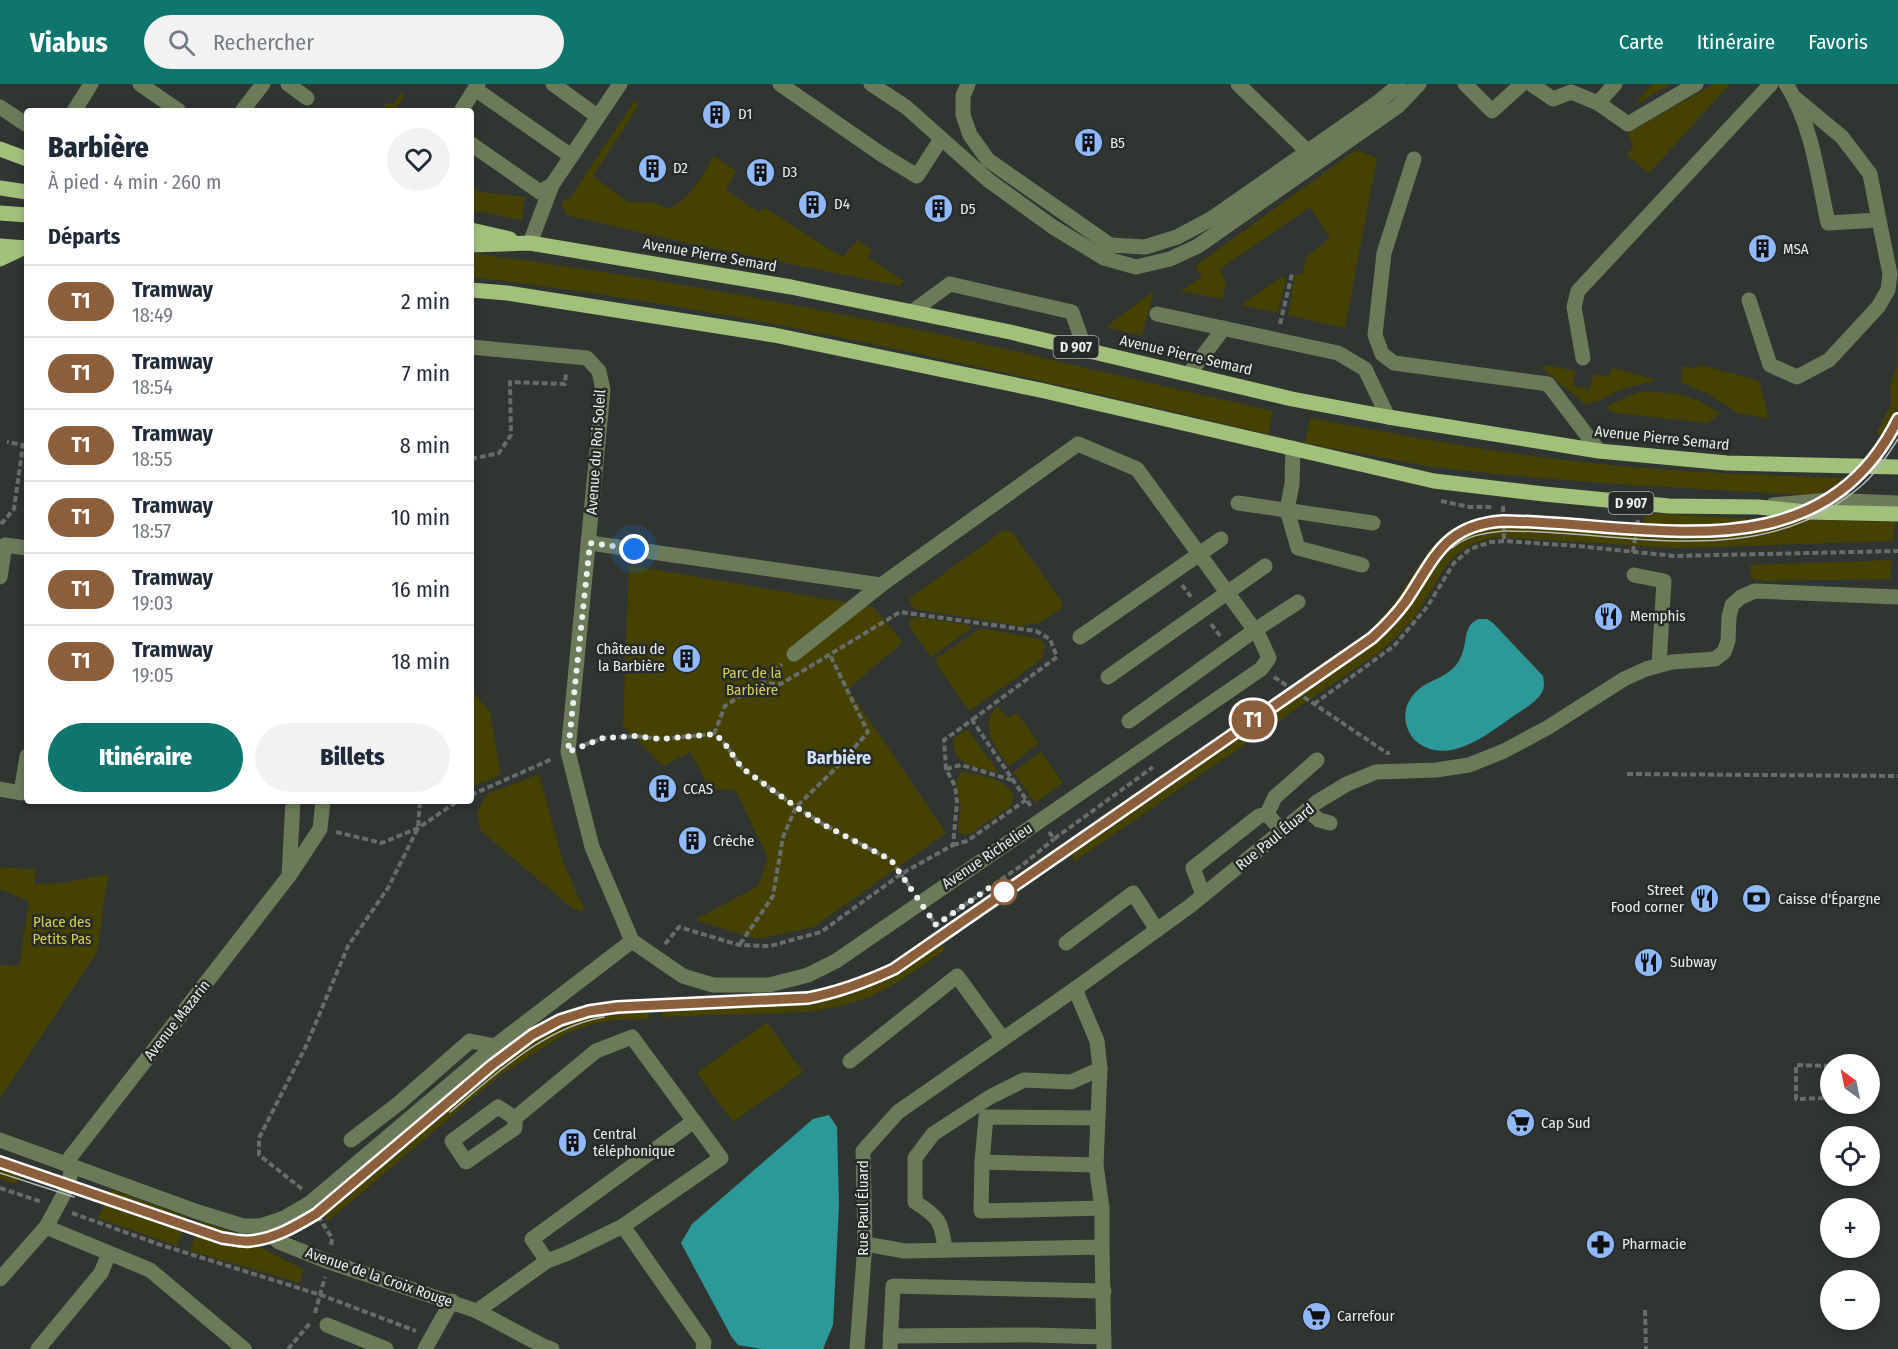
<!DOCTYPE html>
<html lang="fr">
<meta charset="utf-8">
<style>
body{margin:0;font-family:"Fira Sans Condensed",sans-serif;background:#f2f2f3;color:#1f2937;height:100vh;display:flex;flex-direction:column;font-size:22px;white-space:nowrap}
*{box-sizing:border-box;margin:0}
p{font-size:20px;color:#747a83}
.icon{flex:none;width:33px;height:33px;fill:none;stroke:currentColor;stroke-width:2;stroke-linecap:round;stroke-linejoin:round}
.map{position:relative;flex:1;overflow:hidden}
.side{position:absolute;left:24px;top:24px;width:450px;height:696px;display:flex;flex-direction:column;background:#fff;border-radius:6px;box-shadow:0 3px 9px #0003}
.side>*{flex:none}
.badge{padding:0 12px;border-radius:20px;font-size:21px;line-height:39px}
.needle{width:39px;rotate:327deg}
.controls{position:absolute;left:1820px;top:970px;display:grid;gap:12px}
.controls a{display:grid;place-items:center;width:60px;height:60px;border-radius:50%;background:#fff;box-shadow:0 3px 9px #0003;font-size:30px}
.you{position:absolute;width:30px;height:30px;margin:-15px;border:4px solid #fff;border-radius:50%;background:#1a73e8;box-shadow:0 0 0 9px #1a73e833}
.map>.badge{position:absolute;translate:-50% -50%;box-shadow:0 0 0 3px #fff}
h2{padding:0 24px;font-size:22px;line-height:54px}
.round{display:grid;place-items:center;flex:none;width:63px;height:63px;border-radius:32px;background:#f2f2f3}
.summary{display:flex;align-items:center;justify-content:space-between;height:102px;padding:0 24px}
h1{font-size:28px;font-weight:800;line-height:45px}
.button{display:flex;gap:12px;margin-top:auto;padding:12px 24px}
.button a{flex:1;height:69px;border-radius:36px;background:#0f766e;color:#fff;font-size:24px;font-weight:800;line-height:69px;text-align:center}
.button a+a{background:#f2f2f3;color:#1f2937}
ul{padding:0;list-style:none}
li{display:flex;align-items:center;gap:18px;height:72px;padding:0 24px;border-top:2px solid #e0e1e3}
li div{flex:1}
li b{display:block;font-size:22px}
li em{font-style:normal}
li .badge{min-width:66px;font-weight:700;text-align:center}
header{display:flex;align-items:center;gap:36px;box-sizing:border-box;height:84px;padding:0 30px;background:#0f766e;color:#fff}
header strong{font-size:28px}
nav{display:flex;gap:33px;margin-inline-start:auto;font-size:21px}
.search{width:420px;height:54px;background:#f2f2f3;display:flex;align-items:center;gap:15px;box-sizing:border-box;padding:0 21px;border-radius:33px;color:#747a83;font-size:22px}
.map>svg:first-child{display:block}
.green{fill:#454200}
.water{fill:#2d9898}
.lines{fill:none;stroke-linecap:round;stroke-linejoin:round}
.path{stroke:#686d69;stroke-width:4;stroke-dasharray:6 3;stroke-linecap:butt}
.minor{stroke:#6b7b59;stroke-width:15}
.major{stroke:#a1c17b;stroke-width:15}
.tram{stroke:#b3b7b4;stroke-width:1.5}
.line-casing{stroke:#fff;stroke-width:14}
.line{stroke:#8b5e3c;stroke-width:9}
.walk{stroke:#ebefec;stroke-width:6;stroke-dasharray:0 10.8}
.stop-dot{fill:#fff;stroke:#8b5e3c;stroke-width:3}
.labels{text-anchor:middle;stroke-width:5;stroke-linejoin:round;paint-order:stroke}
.shield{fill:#262b27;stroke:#b0b4b1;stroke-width:1.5}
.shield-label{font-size:14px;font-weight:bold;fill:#ebefec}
.poi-label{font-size:15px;fill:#ebefec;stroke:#262b27;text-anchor:start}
.street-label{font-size:15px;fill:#ebefec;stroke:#262b27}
.park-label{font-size:15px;fill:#d6d04f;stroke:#262b27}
.quarter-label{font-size:18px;font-weight:bold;fill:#d1e0fb;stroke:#262b27}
</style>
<header>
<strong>Viabus</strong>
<div class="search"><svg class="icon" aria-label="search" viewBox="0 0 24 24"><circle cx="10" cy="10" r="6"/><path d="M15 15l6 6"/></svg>Rechercher</div>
<nav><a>Carte</a><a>Itinéraire</a><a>Favoris</a></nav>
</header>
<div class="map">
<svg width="1898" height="1265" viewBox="0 0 1898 1265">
<rect width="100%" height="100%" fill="#303531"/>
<g class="green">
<path d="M1652 0H1671L1634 21Z"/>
<path d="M1714 0H1730L1649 89 1627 71 1633 63 1628 49Z"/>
<path d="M402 8 404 12 394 27H382L387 18 393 21Z"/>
<path d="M635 16 638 22 593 92 628 118 654 119 669 125C690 115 702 92 714 72L736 87 726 106 758 128 765 124 837 170 844 172 857 156 872 166 867 173 904 197 900 202 682 158 566 131 561 118 569 115Z"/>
<path d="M1356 66 1377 74 1345 244 1288 231 1295 190H1302L1306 173 1330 154 1310 123 1220 185 1226 200 1222 215 1180 207 1202 193 1195 182Z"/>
<path d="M471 101 481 108 525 113 522 136 471 126Z"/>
<path d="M471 169C621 189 771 215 919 246 1037 271 1155 301 1273 327L1268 350C1005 288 741 224 471 193Z"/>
<path d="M1281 193 1286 194 1278 229 1241 221Z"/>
<path d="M1154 207 1142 252 1106 243Z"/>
<path d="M1898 235V350H1876L1891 320 1890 302 1897 282Z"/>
<path d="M1544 281 1576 287 1572 301 1589 306 1594 290 1608 293 1613 284 1657 296 1619 306 1598 317 1585 320 1543 285Z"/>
<path d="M1701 281 1759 297 1769 335 1738 329 1706 309 1681 298 1682 282 1695 284Z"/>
<path d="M1639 308C1675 308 1689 309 1720 329L1708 339 1617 329 1605 323Z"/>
<path d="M1310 334C1389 349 1469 364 1548 374 1648 387 1748 391 1848 394L1824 412 1615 400 1507 391 1432 383 1305 359Z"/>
<path d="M1645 429 1759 435 1895 438 1893 457 1676 464 1500 453C1442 461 1443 497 1412 536 1403 547 1392 557 1382 566L1075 777 1063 760 1371 546 1393 521 1430 465 1449 447 1470 436 1495 431H1513L1643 440Z"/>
<path d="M1004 446 1013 449 1063 519 1061 525 1039 539 1019 542 915 525 910 520V514Z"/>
<path d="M1892 476 1890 495 1762 497 1751 494 1750 481Z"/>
<path d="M629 481 873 523 903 558 848 605 946 749 814 843 757 855 695 836 758 802 768 774 736 707 710 704 690 668 663 682 623 642Z"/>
<path d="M917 533 969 541 972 544 931 573 910 543 909 535Z"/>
<path d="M985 545 1040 555 1045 562 1043 574 971 626 967 624 934 576 978 546Z"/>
<path d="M471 606 490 628 501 691 471 703Z"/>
<path d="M998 622 1007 634 1017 629 1039 659 1009 682C996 664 977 641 998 622Z"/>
<path d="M967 645 999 689C978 683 950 682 954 654Z"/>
<path d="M1041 668 1063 699 1035 719 1013 688Z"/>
<path d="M961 688C977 690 1021 696 1012 721L970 750 964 751 959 749 958 742 961 723 956 699Z"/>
<path d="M539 690 562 775 585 828 572 824 481 747 477 729 487 710Z"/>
<path d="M0 783 36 786 34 800 63 799 108 790 97 868 0 1014V881L19 882 29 817 0 805Z"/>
<path d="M934 850 945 866 900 897 872 912 841 922 810 928 662 933 661 915C738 913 824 920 893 880 907 871 920 860 934 850Z"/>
<path d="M647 915 649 935 617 936 592 940 565 950 535 969 499 992 328 1137 315 1121 500 968C527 949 554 931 587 923 606 918 627 917 647 915Z"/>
<path d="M767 938 803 988 733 1038 697 989Z"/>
<path d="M0 1074 24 1082 16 1100 0 1095Z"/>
<path d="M110 1105 187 1133 177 1162 98 1134 104 1123Z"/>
<path d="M201 1136 237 1151 303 1185 300 1199 190 1167Z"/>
</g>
<g class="water">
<path d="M1479 535H1487L1493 539 1543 592C1544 598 1545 604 1541 610 1535 619 1521 627 1512 633 1489 649 1455 677 1425 663 1416 659 1410 652 1407 643 1403 631 1406 618 1415 609 1424 598 1439 596 1450 587 1473 569 1458 542 1479 535Z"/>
<path d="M829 1031 837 1043 839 1121 833 1241 823 1265H762L738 1261 731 1252 681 1159 692 1140 813 1035Z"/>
</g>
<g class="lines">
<g class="path">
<path d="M1280 240 1292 190"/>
<path d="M471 375 499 369 511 351 510 298 565 300 566 288"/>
<path d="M1441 417 1469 423H1493"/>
<path d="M1503 422 1504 457"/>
<path d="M1 440 14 425 23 361 7 358"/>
<path d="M1633 468 1638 436"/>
<path d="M1182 501 1192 514"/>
<path d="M1211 540 1221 553"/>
<path d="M1274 593 1387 669H1390"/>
<path d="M760 599 781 600 900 528 1036 547 1050 555 1057 573 972 636"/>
<path d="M1314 620 1394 562 1427 523 1454 479 1470 465 1491 458 1504 457 1578 462 1674 472 1898 467"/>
<path d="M714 650 725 622 760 599 782 580"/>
<path d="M584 661 603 654 636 652 661 655 714 650 722 656 742 684 796 723 826 742 891 776 912 806"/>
<path d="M946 685 961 681 1012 696"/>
<path d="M1627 690 1898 692"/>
<path d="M471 711 552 675"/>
<path d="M336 748 382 759 418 744 458 717"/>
<path d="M1049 748 1054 755 1153 683"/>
<path d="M953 761 967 757 1026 716"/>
<path d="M930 832 936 841 1025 779 1054 755"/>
<path d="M665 860 679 843 739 861 770 862 821 848 901 790 953 761 957 718 955 702 946 685 944 656 972 636 1032 724"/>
<path d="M740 860 773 812 783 753 796 723 838 682 868 648 830 571"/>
<path d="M1830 982 1796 981V1015L1830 1014"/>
<path d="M0 1104 42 1118"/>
<path d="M302 1105 259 1071V1054L307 960 348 862 388 804 418 744 420 717"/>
<path d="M72 1129 158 1160 321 1211 416 1247"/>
<path d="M318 1132 332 1154 331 1162"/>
<path d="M1645 1226 1646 1265"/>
<path d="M315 1229 325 1193"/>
<path d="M288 1265 311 1238"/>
</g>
<g class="minor">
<path d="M140 0 179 27"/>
<path d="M288 0 307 14"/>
<path d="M553 0 597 32"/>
<path d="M780 0 881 70 917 92 941 55"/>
<path d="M871 0 906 23 988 96 1053 143 1104 174 1136 183 1170 175 1198 162 1398 22 1419 0"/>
<path d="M968 0 963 12V31L970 51 988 76 1110 161 1145 163 1177 153 1211 135 1377 19 1400 0"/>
<path d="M1238 0 1307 67"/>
<path d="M1465 0 1492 27 1522 0"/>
<path d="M1531 0 1553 15 1571 8 1598 19"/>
<path d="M1615 0 1598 19 1628 40 1696 0"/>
<path d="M1786 0C1812 40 1818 93 1828 139L1879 136 1870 90 1842 53 1795 14"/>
<path d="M475 5 571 72"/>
<path d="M0 23 27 41"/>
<path d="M74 27 91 0"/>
<path d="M242 27 263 0"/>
<path d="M461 27 478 0"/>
<path d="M471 60 540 108 552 101"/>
<path d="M1414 75 1384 169 1375 251 1382 270 1394 279 1548 300 1599 367"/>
<path d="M530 159 552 101 620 0"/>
<path d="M1749 216 1770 281 1797 293 1829 276 1878 223 1888 206 1890 190 1879 136"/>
<path d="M913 227 950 200 1072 228 1085 265"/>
<path d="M1157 230 1338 269 1365 285 1388 333"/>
<path d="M471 263 587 274 599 287 603 306 568 668 592 763 632 857"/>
<path d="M1583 274 1574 223 1578 207 1771 0"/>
<path d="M1189 290 1224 244"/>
<path d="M1293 364 1292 400 1287 426 1298 464 1362 481"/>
<path d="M1238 419 1373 439"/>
<path d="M1773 421 1828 416 1898 419"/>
<path d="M590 459 881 501"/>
<path d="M1634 491 1664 497 1659 581"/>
<path d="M0 493 5 461 27 464"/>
<path d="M1080 553 1221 455"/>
<path d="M1108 593 1265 482"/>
<path d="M1129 637 1255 546 1298 518"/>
<path d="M0 705 21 709 27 672"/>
<path d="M1307 726 1319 736 1330 739"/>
<path d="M1267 730 1275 713 1317 676"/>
<path d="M289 792 293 717"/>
<path d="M1203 811 1193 784 1259 732 1267 730 1282 747"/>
<path d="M632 857 683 892 713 901H769L808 891 836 877 1261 585 1269 574 1259 552 1137 385 1078 360 881 501 794 570"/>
<path d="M1066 859 1133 809 1157 846"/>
<path d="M1075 905 1097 957 1100 985 1096 1081 1102 1124V1163"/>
<path d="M850 977 957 892 1003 955"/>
<path d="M0 1056 198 1128 243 1142H260L279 1158 329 1178 477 1227 543 1262 552 1265"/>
<path d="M351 1056 398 1020 470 957 495 962"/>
<path d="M982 1078 981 1127 1102 1124"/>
<path d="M65 1080 289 792 320 745 323 717"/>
<path d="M1096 1081 982 1078 986 1033 1097 1034"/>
<path d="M260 1142 284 1134 310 1119 495 962 632 857"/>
<path d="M623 1142 704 1258 703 1265"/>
<path d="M46 1143 150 1186 244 1265"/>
<path d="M865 1160 905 1167 1102 1163 1104 1265"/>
<path d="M945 1166C942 1138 939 1133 915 1118V1074L933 1050 990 1013 1024 996 1071 998 1100 985"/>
<path d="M547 1177 532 1155 694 1037"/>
<path d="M0 1195 46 1143 64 1110 73 1083"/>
<path d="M477 1227 547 1177 568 1169 623 1142 721 1074 632 953 596 967 515 1034 498 1023 452 1057 466 1078 515 1044V1034"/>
<path d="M327 1241 386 1265"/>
<path d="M890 1252 1033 1251 1104 1253"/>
<path d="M38 1265 101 1189 109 1170"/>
<path d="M425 1265 452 1217"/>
<path d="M857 1265 865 1160 863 1067 898 1028 1075 905 1190 822 1317 718 1347 700 1376 688 1436 686 1469 681 1504 667 1547 644 1624 595 1646 585 1672 578 1715 575 1724 568 1728 557 1729 533 1732 521 1741 513 1755 507 1898 513"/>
<path d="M890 1265 893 1202 1104 1207"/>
</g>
<g class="major">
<path d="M0 65 27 75"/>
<path d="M0 104 27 108"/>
<path d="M0 129 27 131"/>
<path d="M471 146 510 155"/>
<path d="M471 161 530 159 791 203 1010 248 1292 315 1388 333 1599 367 1727 379 1898 383"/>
<path d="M0 162 27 164"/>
<path d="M0 175 23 164"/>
<path d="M471 206 507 209 774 251 1040 306 1434 397 1544 410 1669 422 1758 423 1807 428 1898 430"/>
</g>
<g class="tram">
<path d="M1452 464C1468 451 1484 449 1504 447 1624 446 1760 490 1861 402 1876 389 1887 372 1898 355"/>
<path d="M450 1028C496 990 543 944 604 933"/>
<path d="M0 1079 222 1154C231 1155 241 1158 250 1157 274 1155 296 1142 317 1130L492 981 532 951 560 936 589 927 617 923 809 913C839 908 866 898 894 885L1372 554C1384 543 1396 531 1406 517 1435 474 1444 441 1503 437 1644 439 1819 493 1898 335"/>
<path d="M0 1089 74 1113"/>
</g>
</g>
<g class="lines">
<defs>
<path id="line" d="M0 1078 222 1154C231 1155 241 1158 250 1157 274 1155 296 1142 316 1130L492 981 532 951 560 936 589 927 617 923 808 914C839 908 866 898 894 885L1372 554C1384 543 1396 531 1406 517 1435 474 1444 441 1503 437 1645 438 1819 494 1898 335"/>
</defs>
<use href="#line" class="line-casing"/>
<use href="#line" class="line"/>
<path class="walk" d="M634 465 590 459 568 668 603 654 636 652 661 655 714 650 722 656 742 684 796 723 826 742 891 776 936 841 989 804 1004 808"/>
</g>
<defs>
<symbol id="building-disc" viewBox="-11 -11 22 22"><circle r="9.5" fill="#90b8fd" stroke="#262b27"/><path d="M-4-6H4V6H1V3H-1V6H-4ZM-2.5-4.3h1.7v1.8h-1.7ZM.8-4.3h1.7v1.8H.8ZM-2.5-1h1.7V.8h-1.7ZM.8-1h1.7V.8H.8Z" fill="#111"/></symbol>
<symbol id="restaurant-disc" viewBox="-11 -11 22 22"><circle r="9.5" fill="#90b8fd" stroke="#262b27"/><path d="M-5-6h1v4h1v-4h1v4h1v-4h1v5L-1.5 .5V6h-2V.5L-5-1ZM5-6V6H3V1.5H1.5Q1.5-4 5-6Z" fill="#111"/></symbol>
<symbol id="bank-disc" viewBox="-11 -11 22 22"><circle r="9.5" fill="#90b8fd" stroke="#262b27"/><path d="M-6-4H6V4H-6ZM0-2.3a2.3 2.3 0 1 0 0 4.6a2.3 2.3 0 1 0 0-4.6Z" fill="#111"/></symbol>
<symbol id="supermarket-disc" viewBox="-11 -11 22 22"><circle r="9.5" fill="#90b8fd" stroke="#262b27"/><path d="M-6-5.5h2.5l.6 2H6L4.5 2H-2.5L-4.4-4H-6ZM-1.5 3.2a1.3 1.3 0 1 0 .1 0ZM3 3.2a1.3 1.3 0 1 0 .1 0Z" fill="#111"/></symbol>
<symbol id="pharmacy-disc" viewBox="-11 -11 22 22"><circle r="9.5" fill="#90b8fd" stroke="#262b27"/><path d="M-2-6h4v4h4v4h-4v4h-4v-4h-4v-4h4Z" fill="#111"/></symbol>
</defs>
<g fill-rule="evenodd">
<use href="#building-disc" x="700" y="14" width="33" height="33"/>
<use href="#building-disc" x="1072" y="42" width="33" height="33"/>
<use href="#building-disc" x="636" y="68" width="33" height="33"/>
<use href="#building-disc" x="744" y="72" width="33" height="33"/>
<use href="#building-disc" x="796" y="104" width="33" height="33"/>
<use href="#building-disc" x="922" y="108" width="33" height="33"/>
<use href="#building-disc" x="1746" y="148" width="33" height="33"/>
<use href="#restaurant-disc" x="1592" y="516" width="33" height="33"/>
<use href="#building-disc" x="670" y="558" width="33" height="33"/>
<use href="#building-disc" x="646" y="688" width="33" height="33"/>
<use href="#building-disc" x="676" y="740" width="33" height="33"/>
<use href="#restaurant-disc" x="1688" y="798" width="33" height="33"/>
<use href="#bank-disc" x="1740" y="798" width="33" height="33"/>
<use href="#restaurant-disc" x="1632" y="862" width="33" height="33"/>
<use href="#supermarket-disc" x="1504" y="1022" width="33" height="33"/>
<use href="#building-disc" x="556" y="1042" width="33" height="33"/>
<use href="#pharmacy-disc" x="1584" y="1144" width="33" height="33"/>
<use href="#supermarket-disc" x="1300" y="1216" width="33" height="33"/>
</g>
<circle class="stop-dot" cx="1004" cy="808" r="12"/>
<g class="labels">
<g class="shield">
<rect x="1053.5" y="252" width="45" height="22" rx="4.5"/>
<rect x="1608.5" y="408" width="45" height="22" rx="4.5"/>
</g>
<g class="shield-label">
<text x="1076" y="268">D 907</text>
<text x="1631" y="424">D 907</text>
</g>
<g class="poi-label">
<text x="738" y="35">D1</text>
<text x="1110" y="64">B5</text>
<text x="673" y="89">D2</text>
<text x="782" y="93">D3</text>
<text x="834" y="125">D4</text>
<text x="960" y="130">D5</text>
<text x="1783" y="170">MSA</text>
<text x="1630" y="537">Memphis</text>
<text x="665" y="570" text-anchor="end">Château de<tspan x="665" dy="17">la Barbière</tspan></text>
<text x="683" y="710">CCAS</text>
<text x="713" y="762">Crèche</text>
<text x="1684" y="811" text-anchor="end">Street<tspan x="1684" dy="17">Food corner</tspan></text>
<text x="1778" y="820">Caisse d'Épargne</text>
<text x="1670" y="883">Subway</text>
<text x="1541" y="1044">Cap Sud</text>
<text x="593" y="1055">Central<tspan x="593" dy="17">téléphonique</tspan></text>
<text x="1622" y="1165">Pharmacie</text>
<text x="1337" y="1237">Carrefour</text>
</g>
<g class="street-label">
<text transform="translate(710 171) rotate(10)" y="5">Avenue Pierre Semard</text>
<text transform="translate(1186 271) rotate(13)" y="5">Avenue Pierre Semard</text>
<text transform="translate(1662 354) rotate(6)" y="5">Avenue Pierre Semard</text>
<text transform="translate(596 368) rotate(-86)" y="5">Avenue du Roi Soleil</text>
<text transform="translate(1275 753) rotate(-39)" y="5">Rue Paul Éluard</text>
<text transform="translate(987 772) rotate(-34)" y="5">Avenue Richelieu</text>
<text transform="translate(177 936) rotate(-52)" y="5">Avenue Mazarin</text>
<text transform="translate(863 1124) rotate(-90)" y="5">Rue Paul Éluard</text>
<text transform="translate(379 1193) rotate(19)" y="5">Avenue de la Croix Rouge</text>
</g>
<g class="park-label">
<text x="752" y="594">Parc de la<tspan x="752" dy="17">Barbière</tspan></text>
<text x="62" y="843">Place des<tspan x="62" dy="17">Petits Pas</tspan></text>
</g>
<g class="quarter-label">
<text x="839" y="680">Barbière</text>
</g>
</g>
</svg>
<div class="controls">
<a><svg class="needle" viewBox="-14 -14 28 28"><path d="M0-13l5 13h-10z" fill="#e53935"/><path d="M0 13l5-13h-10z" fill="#747a83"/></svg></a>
<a><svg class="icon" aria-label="locate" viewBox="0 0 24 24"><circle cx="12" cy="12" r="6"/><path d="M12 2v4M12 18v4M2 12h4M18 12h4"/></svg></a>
<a>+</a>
<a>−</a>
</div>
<div class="you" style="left:634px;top:465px"></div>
<b class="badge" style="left:1253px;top:636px;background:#8b5e3c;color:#fff">T1</b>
<section class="side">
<div class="summary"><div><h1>Barbière</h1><p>À pied · 4 min · 260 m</p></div><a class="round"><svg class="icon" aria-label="heart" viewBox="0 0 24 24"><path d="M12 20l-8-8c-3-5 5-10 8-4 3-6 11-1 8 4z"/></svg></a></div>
<h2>Départs</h2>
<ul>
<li><span class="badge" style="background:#8b5e3c;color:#fff">T1</span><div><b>Tramway</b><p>18:49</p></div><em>2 min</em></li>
<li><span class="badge" style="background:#8b5e3c;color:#fff">T1</span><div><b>Tramway</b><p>18:54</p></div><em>7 min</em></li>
<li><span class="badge" style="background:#8b5e3c;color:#fff">T1</span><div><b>Tramway</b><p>18:55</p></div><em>8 min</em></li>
<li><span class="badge" style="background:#8b5e3c;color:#fff">T1</span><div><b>Tramway</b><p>18:57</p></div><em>10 min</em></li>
<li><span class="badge" style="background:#8b5e3c;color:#fff">T1</span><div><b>Tramway</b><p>19:03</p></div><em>16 min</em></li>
<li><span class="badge" style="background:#8b5e3c;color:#fff">T1</span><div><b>Tramway</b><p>19:05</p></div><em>18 min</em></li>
</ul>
<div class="button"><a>Itinéraire</a><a>Billets</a></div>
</section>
</div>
